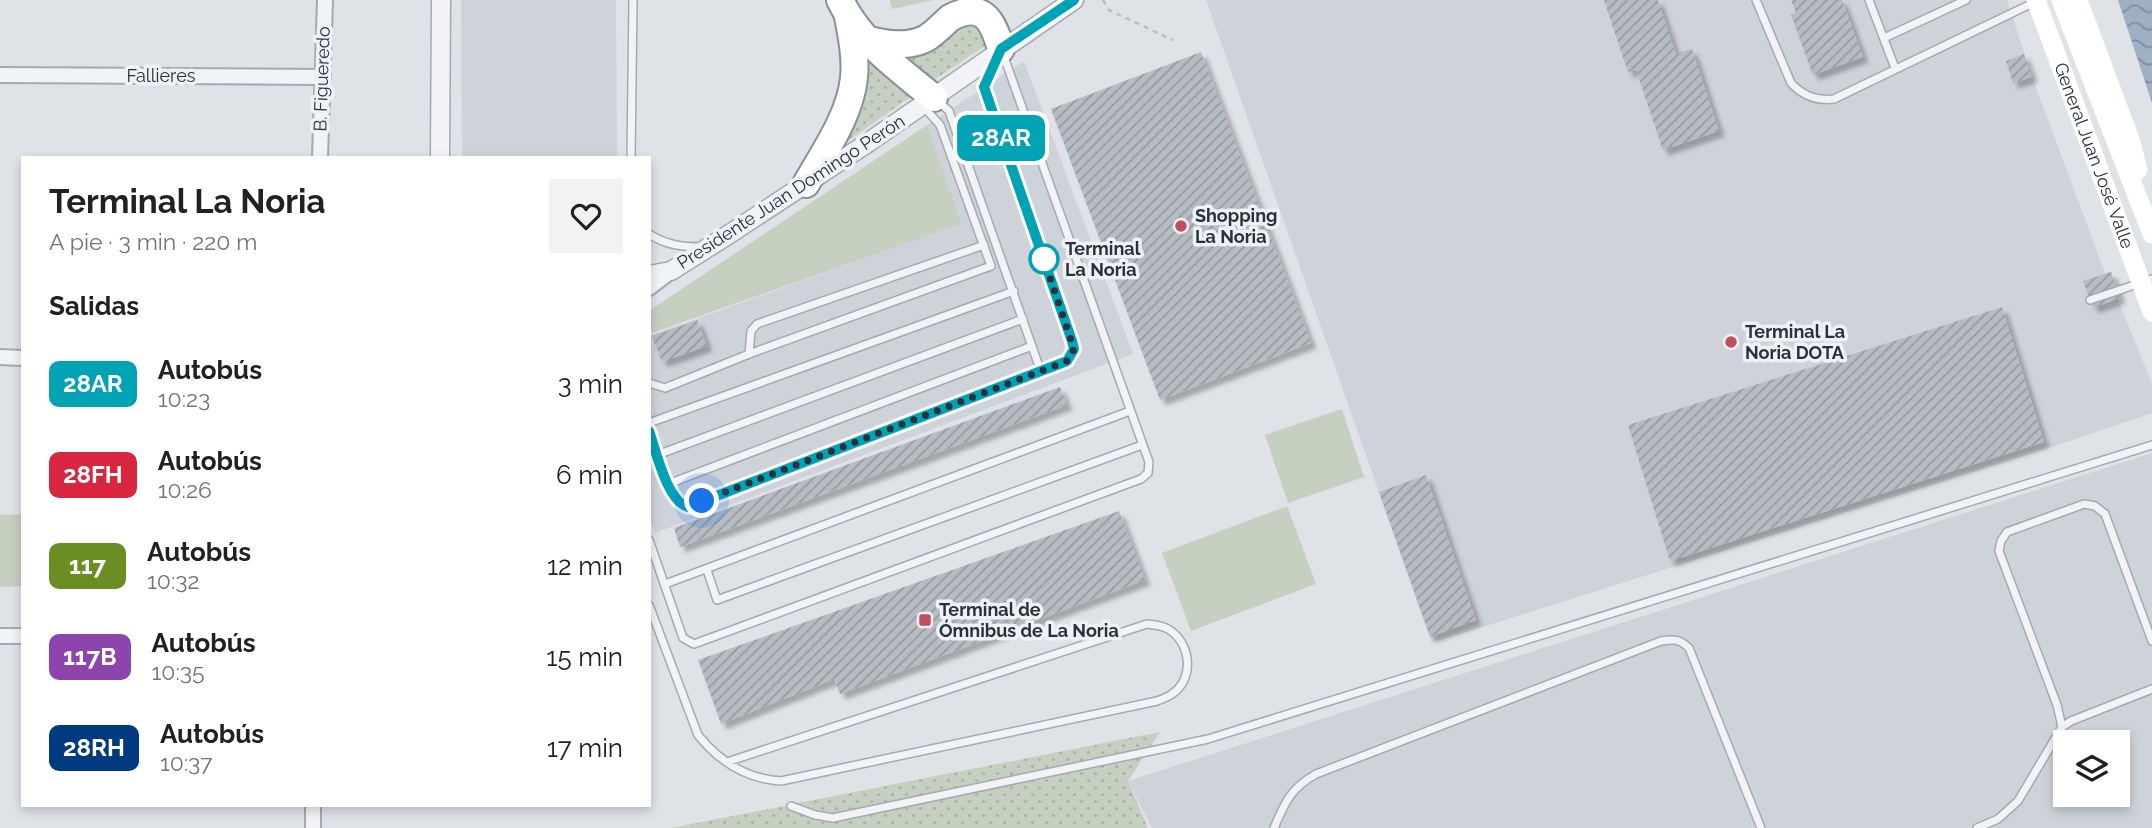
<!DOCTYPE html>
<html lang="es">
<meta charset="utf-8">
<style>
body{margin:0;font-family:Raleway,sans-serif;background:#f2f2f2;color:#202124;height:100vh;display:flex;flex-direction:column;font-size:26px;white-space:nowrap}
*{box-sizing:border-box;margin:0}
p{font-size:23px;color:#757577}
.icon{flex:none;width:38px;height:38px;fill:none;stroke:currentColor;stroke-width:2;stroke-linecap:round;stroke-linejoin:round}
.map{position:relative;flex:1;overflow:hidden}
.panel{position:absolute;left:21px;top:156px;width:630px;height:651px;display:flex;flex-direction:column;background:#fff;border-radius:0px;box-shadow:0 4px 10px #0003}
.panel>*{flex:none}
.badge{padding:0 14px;border-radius:10px;font-size:24px;line-height:46px}
.fabs{position:absolute;left:2053px;top:730px;display:grid;gap:14px}
.fabs a{display:grid;place-items:center;width:77px;height:77px;border-radius:0px;background:#fff;box-shadow:0 4px 10px #0003;font-size:35px}
.you{position:absolute;width:35px;height:35px;margin:-18px;border:5px solid #fff;border-radius:50%;background:#1a73e8;box-shadow:0 0 0 10px #1a73e833}
.map>.badge{position:absolute;translate:-50% -50%;box-shadow:0 0 0 4px #fff}
h2{padding:0 28px;font-size:26px;line-height:63px}
.round{display:grid;place-items:center;flex:none;width:74px;height:74px;border-radius:0px;background:#f2f2f2}
.summary{display:flex;align-items:center;justify-content:space-between;height:119px;padding:0 28px}
h1{font-size:33px;font-weight:700;line-height:52px}
ul{padding:0;list-style:none}
li{display:flex;align-items:center;gap:21px;height:91px;padding:0 28px}
li div{flex:1}
li b{display:block;font-size:26px}
li em{font-style:normal}
li .badge{min-width:77px;font-weight:700;text-align:center}
.map>svg:first-child{display:block}
.built{fill:#ced2d9;fill-rule:evenodd}
.grass{fill:url(#grass-dots)}
.park{fill:#c5d0c1}
.water{fill:url(#water-waves)}
.building{fill:url(#building-hatch);filter:url(#shadow)}
.lines{fill:none;stroke-linecap:round;stroke-linejoin:round}
.service-casing{stroke:#a5a9b1;stroke-width:10}
.minor-casing{stroke:#a5a9b1;stroke-width:18}
.tertiary-casing{stroke:#a5a9b1;stroke-width:21}
.motorway-casing{stroke:#88909c;stroke-width:30}
.path{stroke:#babdc2;stroke-width:2.5;stroke-dasharray:5 5;stroke-linecap:butt}
.service{stroke:#f2f3f6;stroke-width:7}
.minor{stroke:#f2f3f6;stroke-width:14}
.tertiary{stroke:#f2f3f6;stroke-width:18}
.secondary{stroke:#fff;stroke-width:19}
.motorway{stroke:#fff;stroke-width:26}
.line-casing{stroke:#fff;stroke-width:16}
.line{stroke:#00a3b4;stroke-width:10}
.walk{stroke:#2a313d;stroke-width:7;stroke-dasharray:0 12.6}
.poi-dot{fill:#c24f60;stroke:#eff1f5;stroke-width:2.5}
.stop-dot{fill:#fff;stroke:#00a3b4;stroke-width:3.5}
.labels{text-anchor:middle;stroke-width:7;stroke-linejoin:round;paint-order:stroke}
.street-label{font-size:18px;fill:#2a313d;stroke:#eff1f5}
.poi-label{font-size:18px;font-weight:bold;fill:#2a313d;stroke:#eff1f5;text-anchor:start}
.stop-label{font-size:18px;font-weight:bold;fill:#2a313d;stroke:#eff1f5;text-anchor:start}
</style>
<div class="map">
<svg width="2152" height="828" viewBox="0 0 2152 828">
<defs>
<pattern id="grass-dots" width="8" height="8" patternUnits="userSpaceOnUse" patternTransform="scale(1.75)"><rect width="8" height="8" fill="#c5d0c1"/><path d="M2 2h.1M6 6h.1" fill="none" stroke="#a9b3a7" stroke-width="1.8" stroke-linecap="round"/></pattern>
<pattern id="water-waves" width="16" height="10" patternUnits="userSpaceOnUse" patternTransform="scale(1.75)"><rect width="16" height="10" fill="#9db0c4"/><path d="M0 5q4-4 8 0t8 0" fill="none" stroke="#8090a0"/></pattern>
<pattern id="building-hatch" width="6" height="6" patternUnits="userSpaceOnUse" patternTransform="scale(1.75)"><rect width="6" height="6" fill="#b7bcc3"/><path d="M-1 1l2-2M0 6l6-6M5 7l2-2" fill="none" stroke="#9599a0"/></pattern>
<filter id="shadow"><feDropShadow dx="5.5" dy="5.5" stdDeviation="2" flood-color="#0004"/></filter>
</defs>
<rect width="100%" height="100%" fill="#dfe2e7"/>
<g class="built">
<path d="M461 0H616L617 157H462Z"/>
<path d="M1206 0H2007L2032 77 2105 273 2111 272 2120 298 2118 300 2152 384V413L2046 449 1432 643Z"/>
<path d="M1024 61 1133 354 655 533 649 518V336L960 224 927 125Z"/>
<path d="M2152 453V828H1152L1128 781ZM2065 742H2118V794H2065Z"/>
</g>
<g class="grass">
<path d="M977 23 992 41 934 80 900 56 961 25Z"/>
<path d="M864 49 919 91 842 145Z"/>
<path d="M1160 732 1128 781 1148 828H671Z"/>
</g>
<g class="park">
<path d="M890 0H933L892 9Z"/>
<path d="M927 125 961 224 652 333 649 311Z"/>
<path d="M1342 409 1364 477 1288 503 1265 435Z"/>
<path d="M1287 506 1316 584 1191 631 1162 553Z"/>
<path d="M23 514V586L0 587V515Z"/>
</g>
<path class="water" d="M2118 0H2152V103Z"/>
<g class="building">
<path d="M1604 0H1658L1676 54 1692 49 1719 131 1663 150 1636 70 1628 72Z"/>
<path d="M1791 0H1842L1863 57 1813 75 1791 15 1796 13Z"/>
<path d="M1201 52 1311 343 1160 400 1051 109Z"/>
<path d="M2024 54 2032 77 2013 83 2006 61Z"/>
<path d="M2111 272 2120 298 2093 308 2083 281Z"/>
<path d="M2002 307 2044 442 1670 561 1628 425Z"/>
<path d="M697 320 707 346 662 362 652 336Z"/>
<path d="M1060 387 1067 405 680 547 674 528Z"/>
<path d="M1426 475 1476 620 1430 637 1379 492Z"/>
<path d="M1119 511 1145 580 840 694 834 679 721 724 698 660Z"/>
</g>
<g class="lines">
<defs>
<g id="service">
<path d="M1756 0 1791 83C1803 96 1818 101 1834 99L2035 2"/>
<path d="M1869 0 1895 68"/>
<path d="M1884 38 1966 0"/>
<path d="M937 100 949 111 1041 372"/>
<path d="M631 158 633 0"/>
<path d="M649 234C666 245 682 247 702 247"/>
<path d="M2090 300 2152 279"/>
<path d="M749 354 751 331 757 324 984 245"/>
<path d="M649 383 665 388 749 354 991 266 940 125 922 105"/>
<path d="M649 423 1014 291"/>
<path d="M649 431C656 451 667 501 688 507L1041 372C1057 365 1077 362 1072 341L984 87 996 61"/>
<path d="M657 455 1023 319"/>
<path d="M668 484 1032 346"/>
<path d="M649 540 683 638 694 644 1141 479 1148 473 1149 462 1003 54"/>
<path d="M707 570 717 600 1142 445"/>
<path d="M665 584 1130 411"/>
<path d="M649 605 698 735C719 761 747 779 781 781L1157 701C1162 699 1168 697 1172 694 1195 679 1191 642 1168 629 1161 625 1154 625 1147 624L727 762"/>
<path d="M2062 727 2057 705 1999 551 2001 541 2007 532 2084 504 2095 506 2105 514 2152 641"/>
<path d="M791 806 815 815 833 818 1208 739 2152 445"/>
<path d="M1274 828C1285 802 1291 788 1316 774L1661 641C1674 639 1680 639 1689 648L1761 828"/>
<path d="M1977 828 1998 819 2018 801 2062 727 2071 721 2152 689"/>
</g>
<g id="minor">
<path d="M0 75 323 77"/>
<path d="M320 158 325 0"/>
<path d="M649 288 670 272"/>
<path d="M0 357 23 358"/>
<path d="M0 636H23"/>
<path d="M313 805V828"/>
</g>
<g id="tertiary">
<path d="M440 158 441 0"/>
<path d="M649 275 671 271 731 233 866 144 1074 0"/>
</g>
<g id="motorway">
<path d="M840 0C860 42 899 69 934 98"/>
<path d="M866 39C886 44 905 48 925 39 934 34 942 25 950 18 983 0 993 21 1001 49"/>
<path d="M806 184C824 152 850 116 854 78 856 58 852 37 848 17"/>
</g>
</defs>
<use href="#service" class="service-casing"/>
<use href="#minor" class="minor-casing"/>
<use href="#tertiary" class="tertiary-casing"/>
<use href="#motorway" class="motorway-casing"/>
<path class="path" d="M1103 0 1109 10 1173 40"/>
<use href="#service" class="service"/>
<use href="#minor" class="minor"/>
<use href="#tertiary" class="tertiary"/>
<g class="secondary">
<path id="s1" d="M2036 0 2152 312"/>
<path d="M2061 0 2152 234"/>
<path d="M2078 0 2131 142 2138 170"/>
</g>
<use href="#motorway" class="motorway"/>
</g>
<g class="lines">
<defs>
<path id="line" d="M649 431C656 451 667 501 688 507L1067 361 1074 349 1072 341 984 87 1001 49 1074 0"/>
</defs>
<use href="#line" class="line-casing"/>
<use href="#line" class="line"/>
<path class="walk" d="M702 501 1067 361 1074 349 1041 251 1044 259"/>
</g>
<g class="poi-dot">
<circle cx="1181" cy="226" r="7"/>
<circle cx="1731" cy="342" r="7"/>
<rect x="918" y="613" width="14" height="14" rx="3.5"/>
</g>
<circle class="stop-dot" cx="1044" cy="259" r="14"/>
<g class="labels">
<g class="street-label">
<text x="161" y="82">Fallieres</text>
<text transform="translate(322 79) rotate(-88)" y="6">B. Figueredo</text>
<text dy="6" stroke="none"><textPath href="#s1" startOffset="166">General Juan José Valle</textPath></text>
<text transform="translate(791 192) rotate(-33)" y="6">Presidente Juan Domingo Perón</text>
</g>
<g class="poi-label">
<text x="1195" y="222">Shopping<tspan x="1195" dy="21">La Noria</tspan></text>
<text x="1745" y="338">Terminal La<tspan x="1745" dy="21">Noria DOTA</tspan></text>
<text x="939" y="616">Terminal de<tspan x="939" dy="21">Ómnibus de La Noria</tspan></text>
</g>
<g class="stop-label">
<text x="1065" y="255">Terminal<tspan x="1065" dy="21">La Noria</tspan></text>
</g>
</g>
</svg>
<div class="fabs">
<a><svg class="icon" aria-label="layers" viewBox="0 0 24 24"><path d="M12 4l9 5-9 5-9-5zM3 14l9 5 9-5"/></svg></a>
</div>
<div class="you" style="left:702px;top:501px"></div>
<b class="badge" style="left:1001px;top:138px;background:#00a3b4;color:#fff">28AR</b>
<section class="panel">
<div class="summary"><div><h1>Terminal La Noria</h1><p>A pie · 3 min · 220 m</p></div><a class="round"><svg class="icon" aria-label="heart" viewBox="0 0 24 24"><path d="M12 20l-8-8c-3-5 5-10 8-4 3-6 11-1 8 4z"/></svg></a></div>
<h2>Salidas</h2>
<ul>
<li><span class="badge" style="background:#00a3b4;color:#fff">28AR</span><div><b>Autobús</b><p>10:23</p></div><em>3 min</em></li>
<li><span class="badge" style="background:#d7263d;color:#fff">28FH</span><div><b>Autobús</b><p>10:26</p></div><em>6 min</em></li>
<li><span class="badge" style="background:#6b8e23;color:#fff">117</span><div><b>Autobús</b><p>10:32</p></div><em>12 min</em></li>
<li><span class="badge" style="background:#8e44ad;color:#fff">117B</span><div><b>Autobús</b><p>10:35</p></div><em>15 min</em></li>
<li><span class="badge" style="background:#003b80;color:#fff">28RH</span><div><b>Autobús</b><p>10:37</p></div><em>17 min</em></li>
</ul>
</section>
</div>
